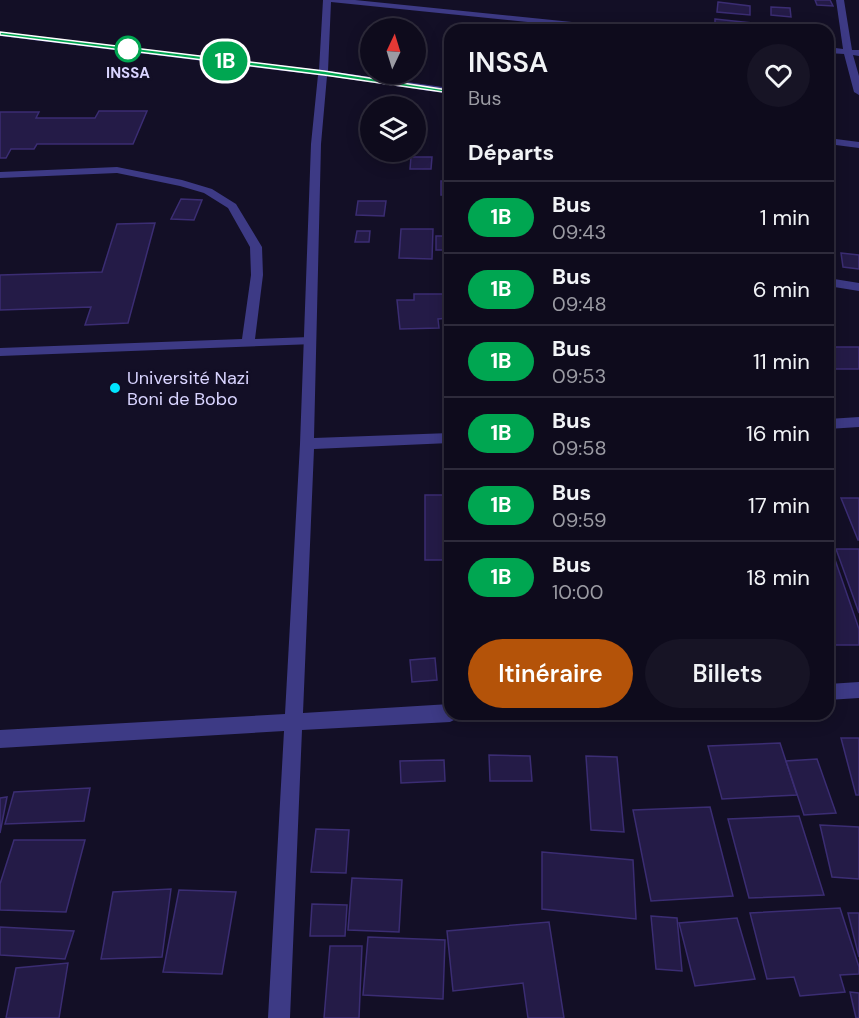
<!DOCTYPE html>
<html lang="fr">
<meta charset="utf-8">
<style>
body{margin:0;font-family:"DM Sans",sans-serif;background:#171425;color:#f1f3f6;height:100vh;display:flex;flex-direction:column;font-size:22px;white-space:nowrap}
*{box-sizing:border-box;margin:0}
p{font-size:20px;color:#9b9ba3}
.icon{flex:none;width:33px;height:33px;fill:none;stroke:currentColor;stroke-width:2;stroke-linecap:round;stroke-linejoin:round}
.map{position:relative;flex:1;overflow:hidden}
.side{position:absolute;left:444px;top:24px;width:390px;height:696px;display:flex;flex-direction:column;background:#0e0b1c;border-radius:18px;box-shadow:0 3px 15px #0003,0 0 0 2px #2e2b3b}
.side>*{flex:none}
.badge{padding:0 12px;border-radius:20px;font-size:21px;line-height:39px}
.needle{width:39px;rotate:4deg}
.tools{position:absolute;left:360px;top:18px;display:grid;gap:12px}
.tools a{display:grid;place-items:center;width:66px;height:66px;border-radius:50%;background:#0e0b1c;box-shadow:0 3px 15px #0003,0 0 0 2px #2e2b3b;font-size:30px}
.map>.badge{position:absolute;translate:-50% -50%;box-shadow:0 0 0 3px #fff}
h2{padding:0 24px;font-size:22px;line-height:54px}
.round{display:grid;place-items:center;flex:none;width:63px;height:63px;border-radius:32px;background:#171425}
.headline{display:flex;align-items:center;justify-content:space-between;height:102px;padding:0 24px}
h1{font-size:28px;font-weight:600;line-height:45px}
.cta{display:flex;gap:12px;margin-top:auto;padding:12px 24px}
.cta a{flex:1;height:69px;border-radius:36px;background:#b45309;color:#fff;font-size:24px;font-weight:600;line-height:69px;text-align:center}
.cta a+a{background:#171425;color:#f1f3f6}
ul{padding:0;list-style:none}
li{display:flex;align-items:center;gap:18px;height:72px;padding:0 24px;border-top:2px solid #2e2b3b}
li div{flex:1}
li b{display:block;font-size:22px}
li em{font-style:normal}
li .badge{min-width:66px;font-weight:700;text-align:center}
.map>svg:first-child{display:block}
.building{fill:#241b47;stroke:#3b2d73;stroke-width:1.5}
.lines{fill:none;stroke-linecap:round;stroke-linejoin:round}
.lane{fill:#3d3a85;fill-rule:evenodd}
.street{fill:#3d3a85;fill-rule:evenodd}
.line{fill:#00a651;stroke:#fff;stroke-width:1.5}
.stop-dot{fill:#fff;stroke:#00a651;stroke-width:3}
.poi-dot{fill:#00e5ff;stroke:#130f26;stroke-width:2}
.labels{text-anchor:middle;stroke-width:6;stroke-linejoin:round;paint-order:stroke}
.far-stop-label{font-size:15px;font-weight:bold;fill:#d9d4ff;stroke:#130f26}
.poi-label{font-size:18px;fill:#d9d4ff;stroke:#130f26;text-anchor:start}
</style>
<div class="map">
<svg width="859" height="1018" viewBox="0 0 859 1018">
<rect width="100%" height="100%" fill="#130f26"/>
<g class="building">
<path d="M815 0H830L833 6 817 5Z"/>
<path d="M718 2 750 6V15L717 12Z"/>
<path d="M771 7 790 8 791 17 771 15Z"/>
<path d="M715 19 752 23V30L715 26Z"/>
<path d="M99 111H147L133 144H37L34 149H11L6 158H0V112H39L36 118H95Z"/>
<path d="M411 157H432L431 169H410Z"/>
<rect x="441" y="181" width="9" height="14"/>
<path d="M181 199 202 200 194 220 171 219Z"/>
<path d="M358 201H386L384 216 356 215Z"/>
<path d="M155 223 128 323 85 325 91 307 0 310V275L102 272 117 224Z"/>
<path d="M401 229H433L432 259 399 258Z"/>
<path d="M357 231H370L369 242H355Z"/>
<rect x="436" y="236" width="8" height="14"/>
<path d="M841 253 859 255V269L843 267Z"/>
<path d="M414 294H447L449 318 438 319 439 328 400 329 397 300H414Z"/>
<path d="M828 347H859V369H831L828 362Z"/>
<rect x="425" y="495" width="25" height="65"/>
<path d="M841 498H859V540H858Z"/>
<path d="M828 548H831L859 629V645H831L828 635Z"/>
<path d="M836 549H859V613Z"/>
<path d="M435 658 437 680 412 682 410 660Z"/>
<path d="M841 738H859V795H856Z"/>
<path d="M780 743 797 795 722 799 708 746Z"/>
<path d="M489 755 530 756 532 781H490Z"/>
<path d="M586 756 617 757 624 832 591 830Z"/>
<path d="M817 759 836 813 804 815 786 761Z"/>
<path d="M444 760 445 781 401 783 400 761Z"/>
<path d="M90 788 84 821 5 824 14 792Z"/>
<path d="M7 797 0 833V798Z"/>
<path d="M710 807 733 896 651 901 633 810Z"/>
<path d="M799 816 824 895 749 898 728 819Z"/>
<path d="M820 825 859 827V879L832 877Z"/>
<path d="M316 829 349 830 346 873 311 872Z"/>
<path d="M14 840H85L66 912 0 910V884Z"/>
<path d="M542 852 633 860 636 919 542 909Z"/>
<path d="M352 878 402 880 399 932 348 930Z"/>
<path d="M171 889 162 957 101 959 113 892Z"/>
<path d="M179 890 236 892 222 974 163 972Z"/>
<path d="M312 904 347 905 345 936H310Z"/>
<path d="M840 908 859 967V974L840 975 845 992 800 996 794 977 767 979 750 913Z"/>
<path d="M848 913H859V957Z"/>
<path d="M651 916 677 918 682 971 656 969Z"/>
<path d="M737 918 755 979 695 986 679 923Z"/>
<path d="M549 922 564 1018H528L523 983 453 991 447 931Z"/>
<path d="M0 927 74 931 65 959 0 955Z"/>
<path d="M368 937 445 940 443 999 363 995Z"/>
<path d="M330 946H362L359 1018H324Z"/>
<path d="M68 963 59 1018H6L16 968Z"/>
<path d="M850 992 859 993V1018H856Z"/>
</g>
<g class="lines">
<path class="lane" d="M117 167 182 180 212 189 236 204 262 247 263 275 255 339 310 337 314 338 316 341 314 344 0 356V348L242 339 251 275 250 247 228 208 204 193 180 186 117 173 0 178V172Z"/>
<g class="street">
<path d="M323 0H355L631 28 635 30H606L331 2 328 71 450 88V94L327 76 321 144 314 438 450 433V443L314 449 303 713 450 704V714H459L456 719 450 722 302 730 290 1018H268L284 731 0 748V730L285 714 300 444 311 144 318 75 0 36V32L319 70Z"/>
<path d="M836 0H844L852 50H859V56L853 55 859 76V95L854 92 844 54 828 53V47L843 49Z"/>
<path d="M828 138 859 142V148L828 144Z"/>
<path d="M828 278 859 283V291L828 286Z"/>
<path d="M859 417V427L828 429V419Z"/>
<path d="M859 682V698L828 700V684Z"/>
</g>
</g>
<path class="line" d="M0 32 324 71 454 91 450 93 324 75 0 35Z"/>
<circle class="stop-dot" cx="128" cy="49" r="12"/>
<circle class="poi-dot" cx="115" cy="388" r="6"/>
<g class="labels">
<g class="far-stop-label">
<text x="128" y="78">INSSA</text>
</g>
<g class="poi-label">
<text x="127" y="384">Université Nazi<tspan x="127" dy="21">Boni de Bobo</tspan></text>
</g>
</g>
</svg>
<div class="tools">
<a><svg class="needle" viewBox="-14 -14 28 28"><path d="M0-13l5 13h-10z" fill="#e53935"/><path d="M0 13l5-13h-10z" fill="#9b9ba3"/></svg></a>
<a><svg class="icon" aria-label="layers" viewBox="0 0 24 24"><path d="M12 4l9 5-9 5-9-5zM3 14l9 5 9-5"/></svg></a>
</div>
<b class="badge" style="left:225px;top:61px;background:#00a651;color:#fff">1B</b>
<section class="side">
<div class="headline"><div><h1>INSSA</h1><p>Bus</p></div><a class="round"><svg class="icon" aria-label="heart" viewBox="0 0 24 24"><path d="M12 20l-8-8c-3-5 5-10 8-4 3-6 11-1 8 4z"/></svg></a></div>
<h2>Départs</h2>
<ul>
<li><span class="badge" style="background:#00a651;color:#fff">1B</span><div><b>Bus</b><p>09:43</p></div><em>1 min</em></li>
<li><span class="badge" style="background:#00a651;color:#fff">1B</span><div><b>Bus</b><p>09:48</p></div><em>6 min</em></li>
<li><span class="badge" style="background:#00a651;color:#fff">1B</span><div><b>Bus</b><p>09:53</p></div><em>11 min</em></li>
<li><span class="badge" style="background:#00a651;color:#fff">1B</span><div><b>Bus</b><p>09:58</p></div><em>16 min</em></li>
<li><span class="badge" style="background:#00a651;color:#fff">1B</span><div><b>Bus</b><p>09:59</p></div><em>17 min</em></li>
<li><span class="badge" style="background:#00a651;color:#fff">1B</span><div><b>Bus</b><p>10:00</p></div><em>18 min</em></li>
</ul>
<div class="cta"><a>Itinéraire</a><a>Billets</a></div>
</section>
</div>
